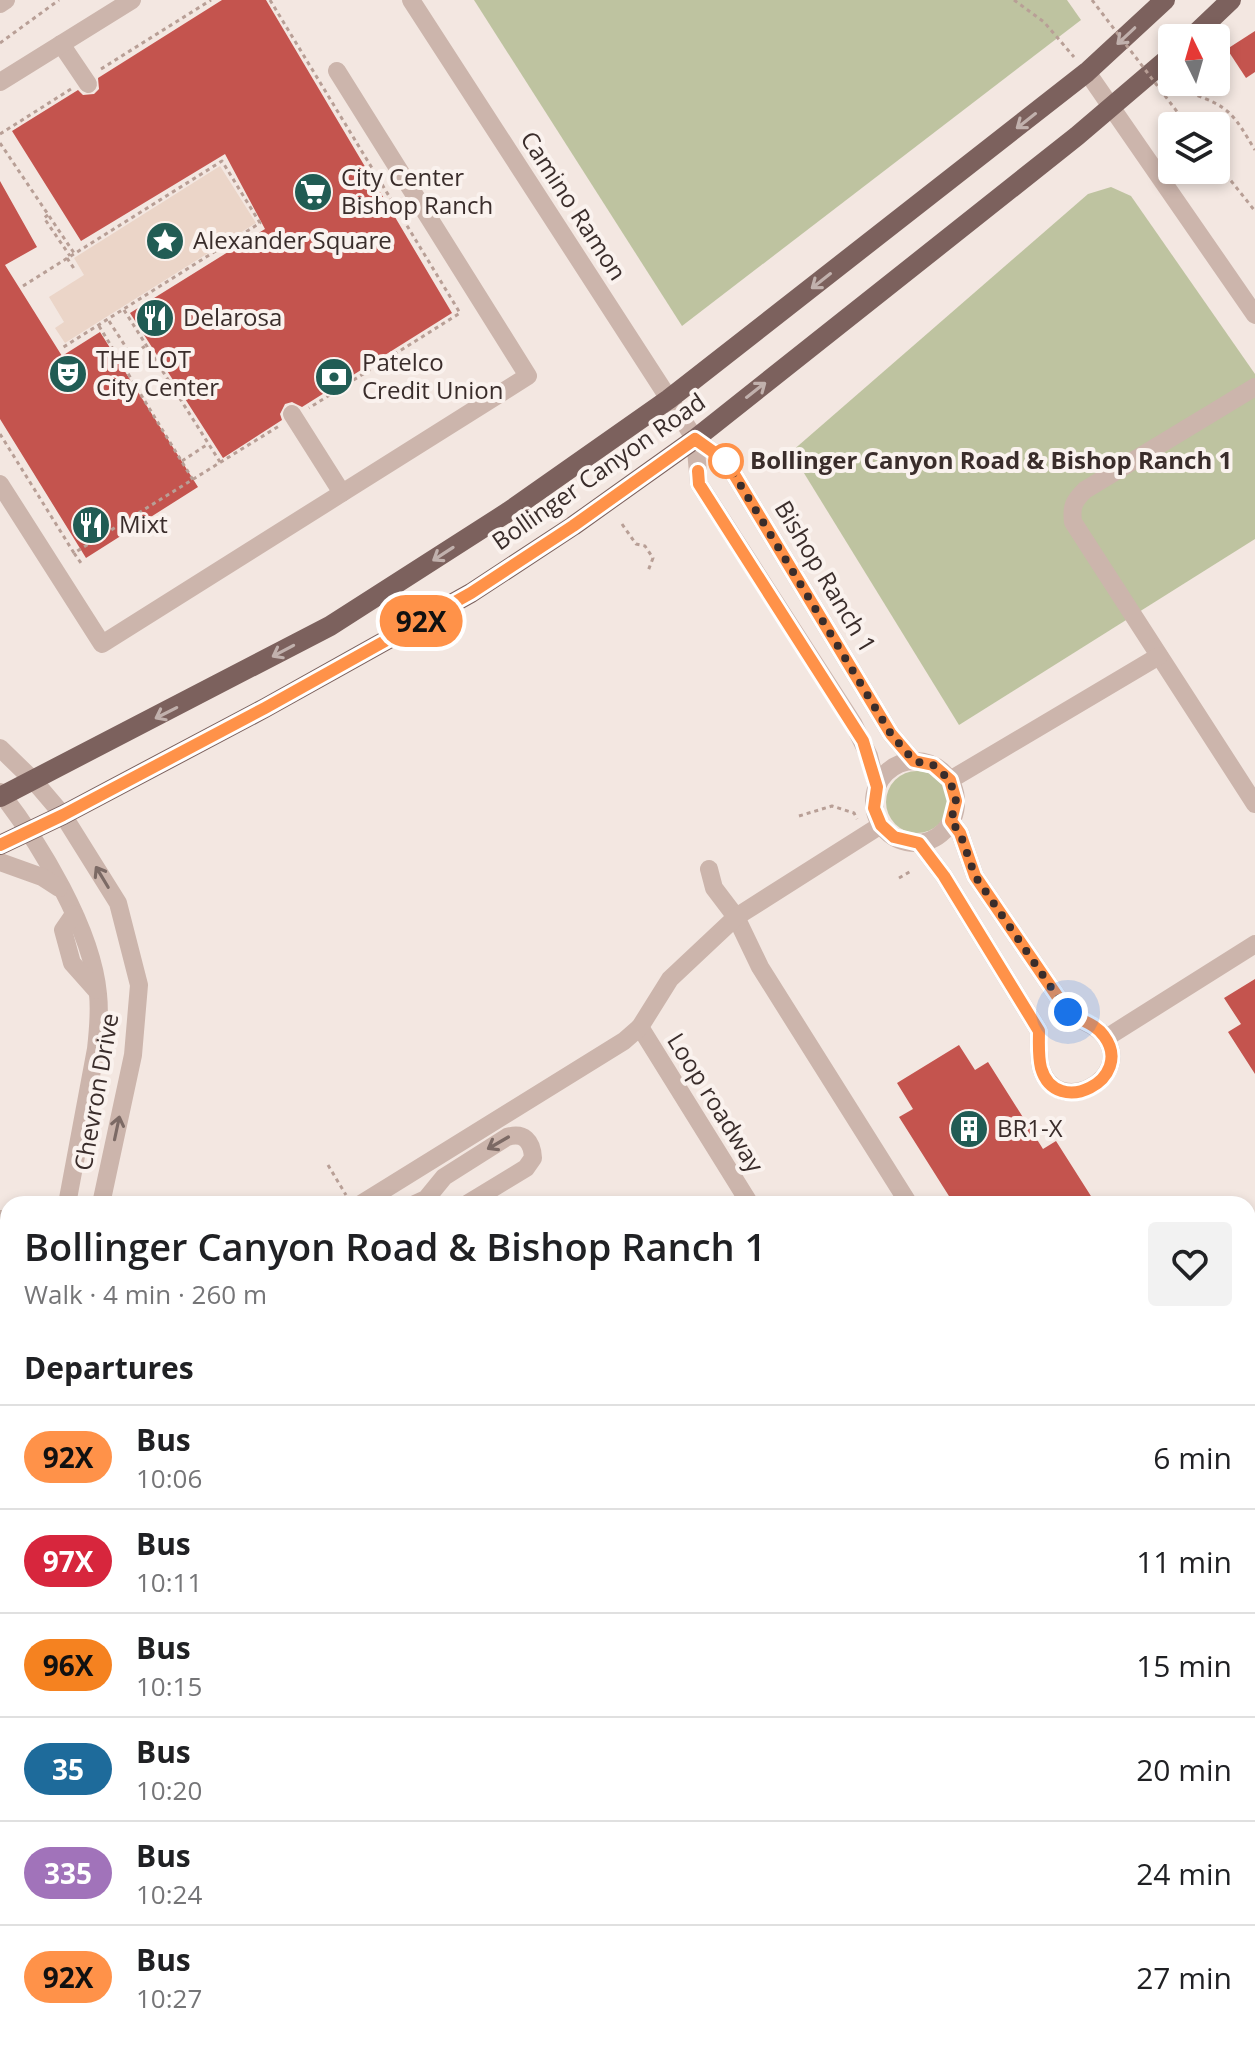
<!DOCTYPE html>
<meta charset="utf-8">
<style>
body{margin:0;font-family:"Open Sans",sans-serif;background:#f2f2f2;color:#202124;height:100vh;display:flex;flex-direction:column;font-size:30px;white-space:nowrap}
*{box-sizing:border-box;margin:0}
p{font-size:26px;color:#757577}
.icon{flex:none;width:44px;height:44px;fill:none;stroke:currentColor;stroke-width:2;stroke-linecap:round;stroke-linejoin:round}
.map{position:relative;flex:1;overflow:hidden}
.sheet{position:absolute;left:0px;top:1196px;width:1256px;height:850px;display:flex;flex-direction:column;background:#fff;border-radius:24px 24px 0 0;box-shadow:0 4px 12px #0003}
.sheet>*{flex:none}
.badge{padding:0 16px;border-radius:26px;font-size:28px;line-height:52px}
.needle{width:52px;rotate:355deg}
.buttons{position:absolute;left:1158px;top:24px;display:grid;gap:16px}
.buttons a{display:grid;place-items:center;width:72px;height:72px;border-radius:8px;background:#fff;box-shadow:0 4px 12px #0003;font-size:40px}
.you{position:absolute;width:40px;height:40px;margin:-20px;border:6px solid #fff;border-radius:50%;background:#1a73e8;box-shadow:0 0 0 12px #1a73e833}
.map>.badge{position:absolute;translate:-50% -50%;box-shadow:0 0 0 4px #fff}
h2{padding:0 24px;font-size:30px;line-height:72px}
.round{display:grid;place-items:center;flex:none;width:84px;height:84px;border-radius:8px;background:#f2f2f2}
.headline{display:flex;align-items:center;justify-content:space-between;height:136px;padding:0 24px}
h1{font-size:38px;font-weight:600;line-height:60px}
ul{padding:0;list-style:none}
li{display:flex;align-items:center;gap:24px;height:104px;padding:0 24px;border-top:2px solid #e0e0e0}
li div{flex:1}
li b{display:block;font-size:30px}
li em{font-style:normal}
li .badge{min-width:88px;font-weight:700;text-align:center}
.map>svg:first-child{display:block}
.green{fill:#bec3a0}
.plaza{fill:#ebd5c8}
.building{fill:#c4544e}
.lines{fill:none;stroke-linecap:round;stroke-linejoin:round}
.path{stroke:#b89f96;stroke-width:3;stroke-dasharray:4 4;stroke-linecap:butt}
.minor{stroke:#ccb5ac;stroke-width:18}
.major{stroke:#7c615d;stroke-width:20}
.path-bridge{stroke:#b89f96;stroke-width:3;stroke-dasharray:4 4;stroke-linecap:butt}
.oneway{stroke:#c1b1ad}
.oneway2{stroke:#7c6a65}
.line-casing{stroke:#fff;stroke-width:18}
.line{stroke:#ff9249;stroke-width:12}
.walk{stroke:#3a2d2b;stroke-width:8;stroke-dasharray:0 14.4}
.stop-dot{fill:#fff;stroke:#ff9249;stroke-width:4}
.labels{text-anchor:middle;stroke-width:8;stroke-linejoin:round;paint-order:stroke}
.poi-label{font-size:24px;fill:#3a2d2b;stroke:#faf2ee;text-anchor:start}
.street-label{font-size:24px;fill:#3a2d2b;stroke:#faf2ee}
.stop-label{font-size:24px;font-weight:bold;fill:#3a2d2b;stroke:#faf2ee;text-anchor:start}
</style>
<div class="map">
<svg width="1255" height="2045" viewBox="0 0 1255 2045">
<rect width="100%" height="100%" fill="#f3e7e1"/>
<g class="green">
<path d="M474 0H1067L1081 20 682 326Z"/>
<path d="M1111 187 1131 196 1255 374V539L959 725 791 452 1088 194Z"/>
<circle cx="917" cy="802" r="31"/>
</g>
<path class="plaza" d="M220 166 256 223 65 343 55 328 64 322 49 297 84 275 74 258Z"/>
<g class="building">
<path d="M222 0H266L452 313 302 407 292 402 285 404 280 414 282 420 223 458 130 313 265 229 225 154 81 241 12 131 78 90 83 95 94 94 99 89 98 78Z"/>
<path d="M1255 31V72L1246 78 1227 49Z"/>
<path d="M0 181 37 247 5 265 62 356 100 332 198 487 86 558 0 419Z"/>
<path d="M1255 979V1074L1228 1032 1241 1024 1224 998Z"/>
<path d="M959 1045 975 1070 988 1062 1043 1149 1056 1141 1096 1204H954L899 1117 913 1109 897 1083Z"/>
</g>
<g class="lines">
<g class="path">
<path d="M270 0 460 313 309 408"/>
<path d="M1014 0 1044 22 1074 57"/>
<path d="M0 43 59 0"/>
<path d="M101 69 211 0"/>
<path d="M1190 93C1231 107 1233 114 1255 150"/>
<path d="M0 134 71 89"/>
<path d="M0 143 74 253"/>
<path d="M1216 162 1255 211"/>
<path d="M48 215 44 218 70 256"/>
<path d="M67 258 75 270"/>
<path d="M23 286 222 161 260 223 62 348"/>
<path d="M124 310 220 462"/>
<path d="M109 321 131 355"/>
<path d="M99 326 193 480"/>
<path d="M121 361 147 345"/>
<path d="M0 434 74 553 279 426"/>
<path d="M182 461 208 444"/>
<path d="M622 524 636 544 645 546 653 558 648 571"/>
<path d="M74 553 81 563"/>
<path d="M799 816 832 806 854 813 857 819"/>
<path d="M899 878 911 871"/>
<path d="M328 1165 346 1195"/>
<path d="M0 1703 8 1716"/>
<path d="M0 1876 8 1872"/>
<path d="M209 2038 213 2045"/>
<path d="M468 2038 472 2045"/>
<path d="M147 2045 158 2038"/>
</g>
<g class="minor">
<path d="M411 0 695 439 726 461 891 734 914 761"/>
<path d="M0 4 6 0"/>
<path d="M61 44 88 84"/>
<path d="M337 71 528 376 342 493"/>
<path d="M1087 72 1255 315"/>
<path d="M0 82 132 0"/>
<path d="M1255 387 1085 490C1074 501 1071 506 1073 522L1255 804"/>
<path d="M695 439 699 484 853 723 869 756 877 787"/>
<path d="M0 484 102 644 342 493 292 414"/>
<path d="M0 748 34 781 63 815 118 903 139 985 133 1055 101 1204"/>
<circle cx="915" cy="802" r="41"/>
<path d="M950 780 1159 656"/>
<path d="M0 792C40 843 92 929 98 994 100 1013 98 1031 96 1049L67 1204"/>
<path d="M919 843 944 876 1039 1031C1039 1043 1038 1056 1041 1068 1056 1119 1136 1079 1104 1036 1095 1023 1080 1022 1068 1012L975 876 960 833 951 821"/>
<path d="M0 862 42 877 59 888"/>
<path d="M709 869 714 888 736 917 760 967 909 1204"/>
<path d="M74 914 63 930 72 963 96 990"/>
<path d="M640 1027 750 1204"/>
<path d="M1106 1038 1255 944"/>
<path d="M361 1204 624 1041 640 1027 670 979 736 917 881 825"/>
<path d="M415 1204 426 1199 444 1177 507 1137C524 1132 532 1141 533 1158L526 1168 467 1204"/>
<path d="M0 1219H8"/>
<path d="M8 1345C0 1363 1 1376 8 1394"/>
<path d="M1248 1468 1255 1464"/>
<path d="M517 2045 528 2038"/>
<path d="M630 2045 642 2038"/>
</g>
<g class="major">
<path d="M1191 38 1231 0"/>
<path d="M0 797 330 626 508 512 669 399 1087 72 1165 0"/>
<path d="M0 845 63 815 265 708 471 593 573 526 695 439 1077 136 1172 55"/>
</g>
<path class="path-bridge" d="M1092 0 1188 126"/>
</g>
<defs><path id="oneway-shaft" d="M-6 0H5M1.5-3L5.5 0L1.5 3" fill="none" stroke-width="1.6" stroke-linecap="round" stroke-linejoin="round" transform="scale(2)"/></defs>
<g class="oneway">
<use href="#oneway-shaft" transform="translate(1126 36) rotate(137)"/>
<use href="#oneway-shaft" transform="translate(1026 121) rotate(142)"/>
<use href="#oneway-shaft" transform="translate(821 281) rotate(142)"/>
<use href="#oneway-shaft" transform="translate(756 390) rotate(-38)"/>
<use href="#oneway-shaft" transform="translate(443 554) rotate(147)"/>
<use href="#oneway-shaft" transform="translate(283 651) rotate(152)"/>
<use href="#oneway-shaft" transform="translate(166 713) rotate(153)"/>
</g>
<g class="oneway2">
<use href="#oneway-shaft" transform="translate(102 877) rotate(-121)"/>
<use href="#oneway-shaft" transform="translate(117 1128) rotate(-78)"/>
<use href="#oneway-shaft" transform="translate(498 1143) rotate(150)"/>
</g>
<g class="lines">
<defs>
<path id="line" d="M0 845 63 815 265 708 471 593 573 526 695 439 726 461 891 734 914 761 933 765 950 780 956 801 951 821 960 833 975 876 1068 1012C1080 1021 1095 1023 1104 1036 1136 1079 1056 1120 1041 1068 1038 1056 1039 1043 1039 1031L944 876 919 843 894 837 881 825 874 808 877 787 863 741 699 484 698 471"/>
</defs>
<use href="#line" class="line-casing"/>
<use href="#line" class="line"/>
<path class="walk" d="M726 461 891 734 914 761 933 765 950 780 956 801 951 821 960 833 975 876 1068 1012"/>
</g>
<defs>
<symbol id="supermarket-disc" viewBox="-11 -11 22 22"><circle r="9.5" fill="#215c54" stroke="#faf2ee"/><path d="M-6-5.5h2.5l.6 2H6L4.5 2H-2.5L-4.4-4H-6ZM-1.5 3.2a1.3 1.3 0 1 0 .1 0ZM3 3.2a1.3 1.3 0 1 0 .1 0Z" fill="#fff"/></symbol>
<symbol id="sight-disc" viewBox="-11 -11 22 22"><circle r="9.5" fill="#215c54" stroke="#faf2ee"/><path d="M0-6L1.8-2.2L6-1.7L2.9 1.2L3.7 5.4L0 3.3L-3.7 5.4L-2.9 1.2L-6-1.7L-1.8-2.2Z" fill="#fff"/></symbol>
<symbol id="restaurant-disc" viewBox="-11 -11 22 22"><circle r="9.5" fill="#215c54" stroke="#faf2ee"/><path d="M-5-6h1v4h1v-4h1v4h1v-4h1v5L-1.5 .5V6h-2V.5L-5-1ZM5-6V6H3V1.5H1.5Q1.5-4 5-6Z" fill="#fff"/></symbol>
<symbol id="theatre-disc" viewBox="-11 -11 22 22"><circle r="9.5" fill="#215c54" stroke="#faf2ee"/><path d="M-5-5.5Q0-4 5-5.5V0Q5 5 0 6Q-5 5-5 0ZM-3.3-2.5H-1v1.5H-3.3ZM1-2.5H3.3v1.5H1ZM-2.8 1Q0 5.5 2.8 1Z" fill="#fff"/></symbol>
<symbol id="bank-disc" viewBox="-11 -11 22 22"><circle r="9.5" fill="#215c54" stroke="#faf2ee"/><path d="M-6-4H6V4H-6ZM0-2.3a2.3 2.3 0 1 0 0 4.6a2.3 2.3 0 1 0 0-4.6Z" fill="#fff"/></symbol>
<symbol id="building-disc" viewBox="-11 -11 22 22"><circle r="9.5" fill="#215c54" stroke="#faf2ee"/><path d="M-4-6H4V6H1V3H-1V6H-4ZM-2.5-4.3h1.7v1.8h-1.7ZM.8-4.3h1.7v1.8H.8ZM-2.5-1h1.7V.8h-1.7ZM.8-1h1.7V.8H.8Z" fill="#fff"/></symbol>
</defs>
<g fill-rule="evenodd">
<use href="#supermarket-disc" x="291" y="170" width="44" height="44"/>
<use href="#sight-disc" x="143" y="219" width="44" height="44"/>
<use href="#restaurant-disc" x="133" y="296" width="44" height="44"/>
<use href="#theatre-disc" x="46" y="352" width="44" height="44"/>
<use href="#bank-disc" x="312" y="355" width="44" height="44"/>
<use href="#restaurant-disc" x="69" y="503" width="44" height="44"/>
<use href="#building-disc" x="947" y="1107" width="44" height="44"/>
</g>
<circle class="stop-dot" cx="726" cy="461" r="16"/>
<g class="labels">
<g class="poi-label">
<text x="341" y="186">City Center<tspan x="341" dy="28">Bishop Ranch</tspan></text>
<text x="193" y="249">Alexander Square</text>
<text x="183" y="326">Delarosa</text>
<text x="96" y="368">THE LOT<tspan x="96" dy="28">City Center</tspan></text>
<text x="362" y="371">Patelco<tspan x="362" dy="28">Credit Union</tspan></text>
<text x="119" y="533">Mixt</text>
<text x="997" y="1137">BR1-X</text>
</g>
<g class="street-label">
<text transform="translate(573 206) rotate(57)" y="8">Camino Ramon</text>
<text transform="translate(599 472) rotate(-35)" y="8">Bollinger Canyon Road</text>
<text transform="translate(825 577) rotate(59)" y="8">Bishop Ranch 1</text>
<text transform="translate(97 1092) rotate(-80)" y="8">Chevron Drive</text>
<text transform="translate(715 1103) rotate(58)" y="8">Loop roadway</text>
</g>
<g class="stop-label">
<text x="750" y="469">Bollinger Canyon Road &amp; Bishop Ranch 1</text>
</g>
</g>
</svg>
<div class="buttons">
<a><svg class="needle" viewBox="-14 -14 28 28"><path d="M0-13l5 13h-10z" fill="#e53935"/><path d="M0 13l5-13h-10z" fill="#757577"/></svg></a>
<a><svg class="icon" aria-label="layers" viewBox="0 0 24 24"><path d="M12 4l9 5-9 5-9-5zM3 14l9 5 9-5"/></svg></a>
</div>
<div class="you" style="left:1068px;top:1012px"></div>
<b class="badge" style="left:421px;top:621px;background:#ff9249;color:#111">92X</b>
<section class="sheet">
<div class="headline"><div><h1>Bollinger Canyon Road &amp; Bishop Ranch 1</h1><p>Walk · 4 min · 260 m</p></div><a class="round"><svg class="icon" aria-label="heart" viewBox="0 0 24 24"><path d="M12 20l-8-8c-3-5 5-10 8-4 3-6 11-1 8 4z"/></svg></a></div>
<h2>Departures</h2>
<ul>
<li><span class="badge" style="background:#ff9249;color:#111">92X</span><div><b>Bus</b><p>10:06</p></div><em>6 min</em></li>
<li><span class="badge" style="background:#d7263d;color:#fff">97X</span><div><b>Bus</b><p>10:11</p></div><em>11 min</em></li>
<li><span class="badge" style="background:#f58220;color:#111">96X</span><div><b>Bus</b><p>10:15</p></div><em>15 min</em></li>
<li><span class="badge" style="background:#1e6b9b;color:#fff">35</span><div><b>Bus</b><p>10:20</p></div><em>20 min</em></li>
<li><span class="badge" style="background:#a173ba;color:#fff">335</span><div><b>Bus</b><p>10:24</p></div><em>24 min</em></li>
<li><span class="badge" style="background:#ff9249;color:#111">92X</span><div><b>Bus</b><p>10:27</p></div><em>27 min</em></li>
</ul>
</section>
</div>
